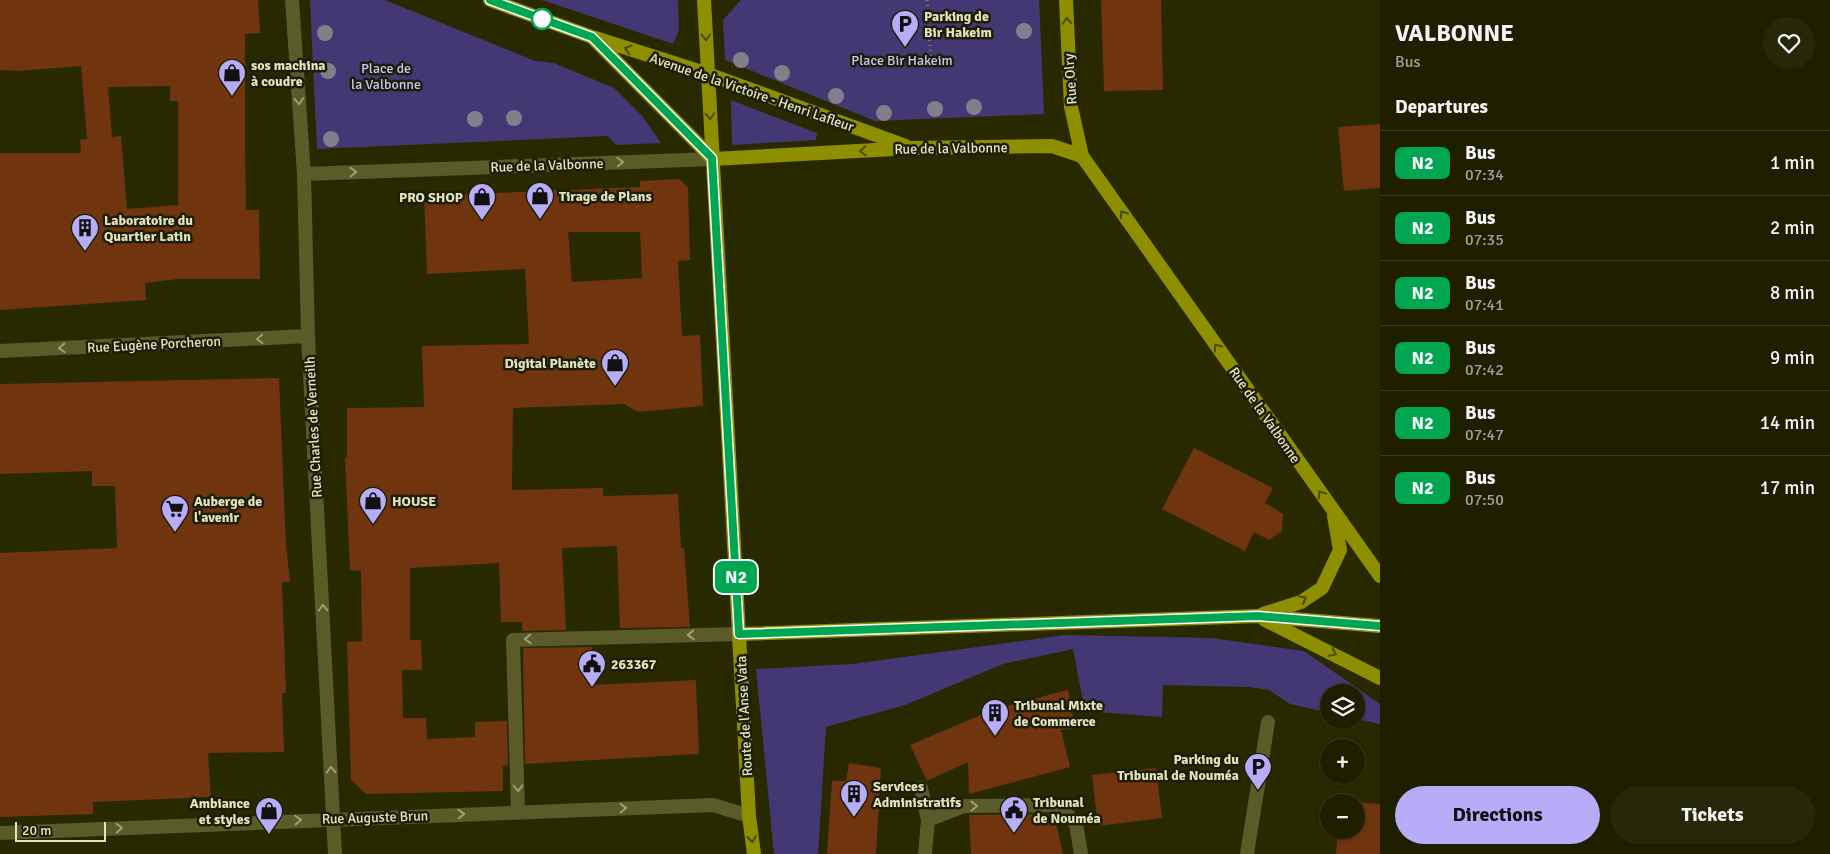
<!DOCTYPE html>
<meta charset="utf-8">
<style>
body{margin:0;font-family:Signika,sans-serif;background:#27270a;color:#f1f3f6;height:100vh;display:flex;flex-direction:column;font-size:19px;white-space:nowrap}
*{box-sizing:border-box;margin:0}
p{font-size:16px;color:#a1a299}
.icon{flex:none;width:28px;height:28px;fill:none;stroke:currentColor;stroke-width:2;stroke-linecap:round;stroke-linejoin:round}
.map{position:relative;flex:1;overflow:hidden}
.sheet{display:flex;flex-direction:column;background:#1f1f00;width:450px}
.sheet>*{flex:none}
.badge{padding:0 10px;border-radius:8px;font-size:18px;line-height:32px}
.tools{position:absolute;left:1320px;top:684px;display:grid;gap:10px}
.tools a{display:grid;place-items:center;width:45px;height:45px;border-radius:50%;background:#1f1f00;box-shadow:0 1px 4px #0004,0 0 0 1px #3c3d22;font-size:25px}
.scale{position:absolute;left:15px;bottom:12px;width:91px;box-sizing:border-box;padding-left:5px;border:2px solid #e3e4bf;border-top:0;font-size:14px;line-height:18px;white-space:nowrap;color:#e3e4bf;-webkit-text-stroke:4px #1e1e07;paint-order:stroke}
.map>.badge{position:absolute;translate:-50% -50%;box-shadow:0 0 0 2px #fff}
h2{padding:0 15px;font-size:19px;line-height:45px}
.round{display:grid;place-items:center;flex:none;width:52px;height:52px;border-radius:26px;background:#27270a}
.summary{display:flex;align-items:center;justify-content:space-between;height:85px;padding:0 15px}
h1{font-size:24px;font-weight:800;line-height:38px}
.primary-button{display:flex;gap:10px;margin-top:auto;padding:10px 15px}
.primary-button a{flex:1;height:58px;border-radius:30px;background:#b6acf8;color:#111;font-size:20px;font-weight:800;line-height:58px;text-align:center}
.primary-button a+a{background:#27270a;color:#f1f3f6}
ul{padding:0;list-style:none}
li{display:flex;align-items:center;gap:15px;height:65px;padding:0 15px;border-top:1px solid #3c3d22}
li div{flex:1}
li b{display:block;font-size:19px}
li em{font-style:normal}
li .badge{min-width:55px;font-weight:700;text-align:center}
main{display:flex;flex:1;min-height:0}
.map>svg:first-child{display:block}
.green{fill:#433874}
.building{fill:#70350f;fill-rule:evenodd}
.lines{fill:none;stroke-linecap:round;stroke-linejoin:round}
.path{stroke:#81815a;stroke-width:3;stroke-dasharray:1 4;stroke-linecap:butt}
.service{stroke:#5a5b28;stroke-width:14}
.minor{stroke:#5a5b28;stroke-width:14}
.tertiary{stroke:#5a5b28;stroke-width:14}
.primary{stroke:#8e8e01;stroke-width:14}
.tree{fill:#827f8a}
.oneway{stroke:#4b4b05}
.oneway2{stroke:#9ea074}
.line-casing{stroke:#fff;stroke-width:11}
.line{stroke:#00a651;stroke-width:8}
.stop-dot{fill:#fff;stroke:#00a651;stroke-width:2.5}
.labels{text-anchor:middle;stroke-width:5;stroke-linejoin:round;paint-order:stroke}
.poi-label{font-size:14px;font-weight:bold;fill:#e3e4bf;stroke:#1e1e07;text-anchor:start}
.park-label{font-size:14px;fill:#cbc5fb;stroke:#1e1e07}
.street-label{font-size:14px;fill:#e3e4bf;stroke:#1e1e07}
</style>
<main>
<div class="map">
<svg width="1380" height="854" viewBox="0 0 1380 854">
<rect width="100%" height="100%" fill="#292900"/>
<g class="green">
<path d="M310 0H385L535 61 554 63 614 88 643 117 661 143 616 145 608 136 317 149Z"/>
<path d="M542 0H678L679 30 673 44Z"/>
<path d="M741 0H1039L1044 114 875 121 725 60 723 20Z"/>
<path d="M731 100 817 133 816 140 732 145Z"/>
<path d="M1065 635 1212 638 1304 651 1380 704V724L1356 719V692H1329V713L1290 704 1269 690 1250 687 1163 685 1162 717 1085 711 1073 649 1003 664 905 705 826 727 818 854H774L756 669 852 664Z"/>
</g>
<g class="building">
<path d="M0 0H258L260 33 245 34V144L246 210H259L260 279H178L145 283 146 300 0 310V153H81L80 140 87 139 81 66 18 71 0 70ZM170 86V101H178V205L127 209 121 136 112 137 108 87Z"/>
<path d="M1101 0H1161L1163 90 1104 91Z"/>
<path d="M1380 124V188L1344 191 1338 127Z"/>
<path d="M679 179 688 187 690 260 678 261 682 336 700 335 703 406 638 412 624 404 513 408 512 490 603 488V496L678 494 681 548H684L690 627 620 628 617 546 562 548 566 630 522 631V622H501L499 563 410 568V640H421L422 670H402L403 718H426L427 739 475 737V722L507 721 508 765 503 766V791L366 794 351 780 347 642 362 641 361 571 350 570 345 457H347V408L424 407 422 346 529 344 525 269 427 274 424 196 640 187V181ZM568 232H640L642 278 572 282Z"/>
<path d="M279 378 286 545 290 582H282L286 693H282L284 752 208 753 211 797 93 802V814L0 817V553L117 548 115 486H92V471L0 474V384Z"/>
<path d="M1194 448 1273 488 1265 503 1283 514 1282 531 1269 540 1254 532 1245 551 1162 509Z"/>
<path d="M592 647V685L696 680 699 754 525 764 523 648Z"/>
<path d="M1068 690 1075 728 1061 730 1070 767 969 794 968 762 927 781 910 745 995 709Z"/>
<path d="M849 763 881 768 876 854H827L832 781H846Z"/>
<path d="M1156 768 1162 818 1098 826 1092 775Z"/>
<path d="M1340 801 1380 804V854H1336L1338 830H1356V802Z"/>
<path d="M1054 814 1063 854H971L969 815Z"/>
</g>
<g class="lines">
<path class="path" d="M927 0 931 63"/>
<g class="service">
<path d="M921 788 928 820 925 854"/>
<path d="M928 820 964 806 1058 805 1076 824 1081 854"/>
<path d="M1247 854 1268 722"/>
</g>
<g class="minor">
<path d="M292 0 304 174 308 336"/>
<path d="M304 174 713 159"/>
<path d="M518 812 513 640 739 634"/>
</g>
<g class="tertiary">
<path d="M0 351 308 336 335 854"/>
<path d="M0 833 713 805 749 816"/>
</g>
<g class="primary">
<path d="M490 0 592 37 708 74 906 146"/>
<path d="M704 0 749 816 754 854"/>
<path d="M1066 0 1071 107 1082 156"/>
<path d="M593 38 713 159"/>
<path d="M713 159 912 148 1052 146 1082 156 1380 576"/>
<path d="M1263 614 1301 602 1322 588 1340 550 1334 516"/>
<path d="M1265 620 1380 678"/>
<path d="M739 634 1258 616 1380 626"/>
</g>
</g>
<g class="tree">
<circle cx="1024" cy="31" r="8"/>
<circle cx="325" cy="33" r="8"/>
<circle cx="741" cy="60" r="8"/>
<circle cx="328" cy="71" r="8"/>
<circle cx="782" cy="73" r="8"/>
<circle cx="836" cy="96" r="8"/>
<circle cx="974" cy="107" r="8"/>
<circle cx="935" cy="109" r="8"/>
<circle cx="884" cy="113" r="8"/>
<circle cx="514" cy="118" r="8"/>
<circle cx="475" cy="119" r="8"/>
<circle cx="331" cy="139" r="8"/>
</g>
<defs><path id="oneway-chevron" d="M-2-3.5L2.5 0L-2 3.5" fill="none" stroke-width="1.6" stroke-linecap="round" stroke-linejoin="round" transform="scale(1.25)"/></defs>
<g class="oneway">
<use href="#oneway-chevron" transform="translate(1067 21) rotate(-92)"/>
<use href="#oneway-chevron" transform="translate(706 37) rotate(87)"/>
<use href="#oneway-chevron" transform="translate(628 49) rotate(-162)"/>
<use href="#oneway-chevron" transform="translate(710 116) rotate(87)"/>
<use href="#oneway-chevron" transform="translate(863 151) rotate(177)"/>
<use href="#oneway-chevron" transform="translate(1123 214) rotate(-125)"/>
<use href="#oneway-chevron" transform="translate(1217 347) rotate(-125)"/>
<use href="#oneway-chevron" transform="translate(1321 494) rotate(-125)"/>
<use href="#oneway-chevron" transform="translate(1303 599) rotate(-29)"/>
<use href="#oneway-chevron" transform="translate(1333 653) rotate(26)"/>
<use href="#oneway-chevron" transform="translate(752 839) rotate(83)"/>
</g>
<g class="oneway2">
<use href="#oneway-chevron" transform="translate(299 101) rotate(86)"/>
<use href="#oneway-chevron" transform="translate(620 162) rotate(-2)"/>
<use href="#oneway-chevron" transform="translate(353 172) rotate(-2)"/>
<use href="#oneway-chevron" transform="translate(260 339) rotate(177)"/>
<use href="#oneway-chevron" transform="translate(62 348) rotate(177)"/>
<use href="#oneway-chevron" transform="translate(323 608) rotate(-93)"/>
<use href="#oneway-chevron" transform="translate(691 635) rotate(178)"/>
<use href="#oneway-chevron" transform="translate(528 639) rotate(178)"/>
<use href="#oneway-chevron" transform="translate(331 770) rotate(-93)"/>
<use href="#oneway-chevron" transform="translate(518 788) rotate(88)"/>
<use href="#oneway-chevron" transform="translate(974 806) rotate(-1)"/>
<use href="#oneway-chevron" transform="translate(623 808) rotate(-2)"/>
<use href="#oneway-chevron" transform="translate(461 814) rotate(-2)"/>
<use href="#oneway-chevron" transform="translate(298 820) rotate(-3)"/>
<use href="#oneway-chevron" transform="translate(119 828) rotate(-3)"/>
</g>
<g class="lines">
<defs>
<path id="line" d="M490 0 592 37 712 158 739 634 1258 616 1380 626"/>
</defs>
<use href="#line" class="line-casing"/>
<use href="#line" class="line"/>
</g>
<defs>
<symbol id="parking-pin" viewBox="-11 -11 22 30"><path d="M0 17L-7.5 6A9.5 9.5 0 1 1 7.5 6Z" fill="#b6acf8" stroke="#1e1e07"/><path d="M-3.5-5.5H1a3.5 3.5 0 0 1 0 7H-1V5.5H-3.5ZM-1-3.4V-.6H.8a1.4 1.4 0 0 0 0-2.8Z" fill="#111"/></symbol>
<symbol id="shop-pin" viewBox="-11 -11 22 30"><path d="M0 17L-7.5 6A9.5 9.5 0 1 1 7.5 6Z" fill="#b6acf8" stroke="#1e1e07"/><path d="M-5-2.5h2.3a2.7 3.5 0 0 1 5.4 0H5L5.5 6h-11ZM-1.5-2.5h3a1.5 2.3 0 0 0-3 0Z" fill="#111"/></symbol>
<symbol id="building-pin" viewBox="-11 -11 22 30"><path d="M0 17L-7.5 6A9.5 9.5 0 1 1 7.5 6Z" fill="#b6acf8" stroke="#1e1e07"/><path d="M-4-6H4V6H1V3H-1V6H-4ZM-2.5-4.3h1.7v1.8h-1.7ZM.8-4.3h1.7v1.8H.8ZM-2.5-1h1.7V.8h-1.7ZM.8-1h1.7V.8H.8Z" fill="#111"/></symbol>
<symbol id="supermarket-pin" viewBox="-11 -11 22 30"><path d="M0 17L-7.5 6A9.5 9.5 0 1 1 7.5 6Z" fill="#b6acf8" stroke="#1e1e07"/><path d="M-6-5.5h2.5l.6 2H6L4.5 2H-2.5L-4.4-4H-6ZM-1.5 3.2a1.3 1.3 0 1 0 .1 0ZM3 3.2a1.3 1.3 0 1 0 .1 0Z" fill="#111"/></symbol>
<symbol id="civic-pin" viewBox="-11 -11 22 30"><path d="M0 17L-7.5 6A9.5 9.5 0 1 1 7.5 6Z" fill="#b6acf8" stroke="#1e1e07"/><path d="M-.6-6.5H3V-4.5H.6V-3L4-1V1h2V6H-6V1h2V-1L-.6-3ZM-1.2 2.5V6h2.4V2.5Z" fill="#111"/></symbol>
</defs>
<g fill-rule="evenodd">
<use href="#parking-pin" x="889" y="8" width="32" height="43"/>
<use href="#shop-pin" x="216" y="57" width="32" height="43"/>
<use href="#shop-pin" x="524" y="180" width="32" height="43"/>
<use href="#shop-pin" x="466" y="181" width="32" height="43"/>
<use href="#building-pin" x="69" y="212" width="32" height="43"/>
<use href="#shop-pin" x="599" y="347" width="32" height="43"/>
<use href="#shop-pin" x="357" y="485" width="32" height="43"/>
<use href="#supermarket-pin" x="159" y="493" width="32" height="43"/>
<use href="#civic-pin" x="576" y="648" width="32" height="43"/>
<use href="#building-pin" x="979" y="697" width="32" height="43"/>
<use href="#parking-pin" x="1242" y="751" width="32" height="43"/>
<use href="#building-pin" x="838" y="778" width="32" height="43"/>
<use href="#civic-pin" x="998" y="794" width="32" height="43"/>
<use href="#shop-pin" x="253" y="795" width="32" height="43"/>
</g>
<circle class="stop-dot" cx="542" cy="19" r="10"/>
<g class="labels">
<g class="poi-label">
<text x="924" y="21">Parking de<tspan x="924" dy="16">Bir Hakeim</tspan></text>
<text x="251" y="70">sos machina<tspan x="251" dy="16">à coudre</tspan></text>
<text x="559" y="201">Tirage de Plans</text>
<text x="463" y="202" text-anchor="end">PRO SHOP</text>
<text x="104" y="225">Laboratoire du<tspan x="104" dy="16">Quartier Latin</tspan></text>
<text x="596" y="368" text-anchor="end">Digital Planète</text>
<text x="194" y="506">Auberge de<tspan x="194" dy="16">l'avenir</tspan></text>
<text x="392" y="506">HOUSE</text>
<text x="611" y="669">263367</text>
<text x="1014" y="710">Tribunal Mixte<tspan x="1014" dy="16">de Commerce</tspan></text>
<text x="1239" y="764" text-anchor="end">Parking du<tspan x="1239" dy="16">Tribunal de Nouméa</tspan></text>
<text x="873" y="791">Services<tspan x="873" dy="16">Administratifs</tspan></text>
<text x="1033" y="807">Tribunal<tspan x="1033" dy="16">de Nouméa</tspan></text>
<text x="250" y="808" text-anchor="end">Ambiance<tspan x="250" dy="16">et styles</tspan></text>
</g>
<g class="park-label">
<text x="902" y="65">Place Bir Hakeim</text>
<text x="386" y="73">Place de<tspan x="386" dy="16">la Valbonne</tspan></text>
</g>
<g class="street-label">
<text transform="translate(1070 79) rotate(-94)" y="5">Rue Olry</text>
<text transform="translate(752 92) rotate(19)" y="5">Avenue de la Victoire - Henri Lafleur</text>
<text transform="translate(951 148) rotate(-1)" y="5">Rue de la Valbonne</text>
<text transform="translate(547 165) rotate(-2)" y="5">Rue de la Valbonne</text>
<text transform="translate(154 344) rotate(-3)" y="5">Rue Eugène Porcheron</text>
<text transform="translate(1265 415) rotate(55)" y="5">Rue de la Valbonne</text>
<text transform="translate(313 427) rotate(-93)" y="5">Rue Charles de Verneilh</text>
<text transform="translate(744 716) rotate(-93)" y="5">Route de l'Anse Vata</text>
<text transform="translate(375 817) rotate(-2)" y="5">Rue Auguste Brun</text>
</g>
</g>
</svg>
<div class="tools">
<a><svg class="icon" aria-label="layers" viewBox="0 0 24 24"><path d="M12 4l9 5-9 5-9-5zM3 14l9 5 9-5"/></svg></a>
<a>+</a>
<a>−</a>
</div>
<div class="scale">20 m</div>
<b class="badge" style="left:736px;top:577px;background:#00a651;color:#fff">N2</b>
</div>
<section class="sheet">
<div class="summary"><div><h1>VALBONNE</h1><p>Bus</p></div><a class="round"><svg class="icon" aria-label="heart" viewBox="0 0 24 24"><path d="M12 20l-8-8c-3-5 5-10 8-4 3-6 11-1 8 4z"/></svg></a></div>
<h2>Departures</h2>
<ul>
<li><span class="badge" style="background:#00a651;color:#fff">N2</span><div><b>Bus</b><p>07:34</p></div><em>1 min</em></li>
<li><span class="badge" style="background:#00a651;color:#fff">N2</span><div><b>Bus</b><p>07:35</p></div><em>2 min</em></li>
<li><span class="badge" style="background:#00a651;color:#fff">N2</span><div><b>Bus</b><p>07:41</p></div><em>8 min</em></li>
<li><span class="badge" style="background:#00a651;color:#fff">N2</span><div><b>Bus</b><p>07:42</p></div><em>9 min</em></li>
<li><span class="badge" style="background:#00a651;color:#fff">N2</span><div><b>Bus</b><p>07:47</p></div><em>14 min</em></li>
<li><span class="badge" style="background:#00a651;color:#fff">N2</span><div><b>Bus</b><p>07:50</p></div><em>17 min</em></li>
</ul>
<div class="primary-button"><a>Directions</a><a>Tickets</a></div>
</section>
</main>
